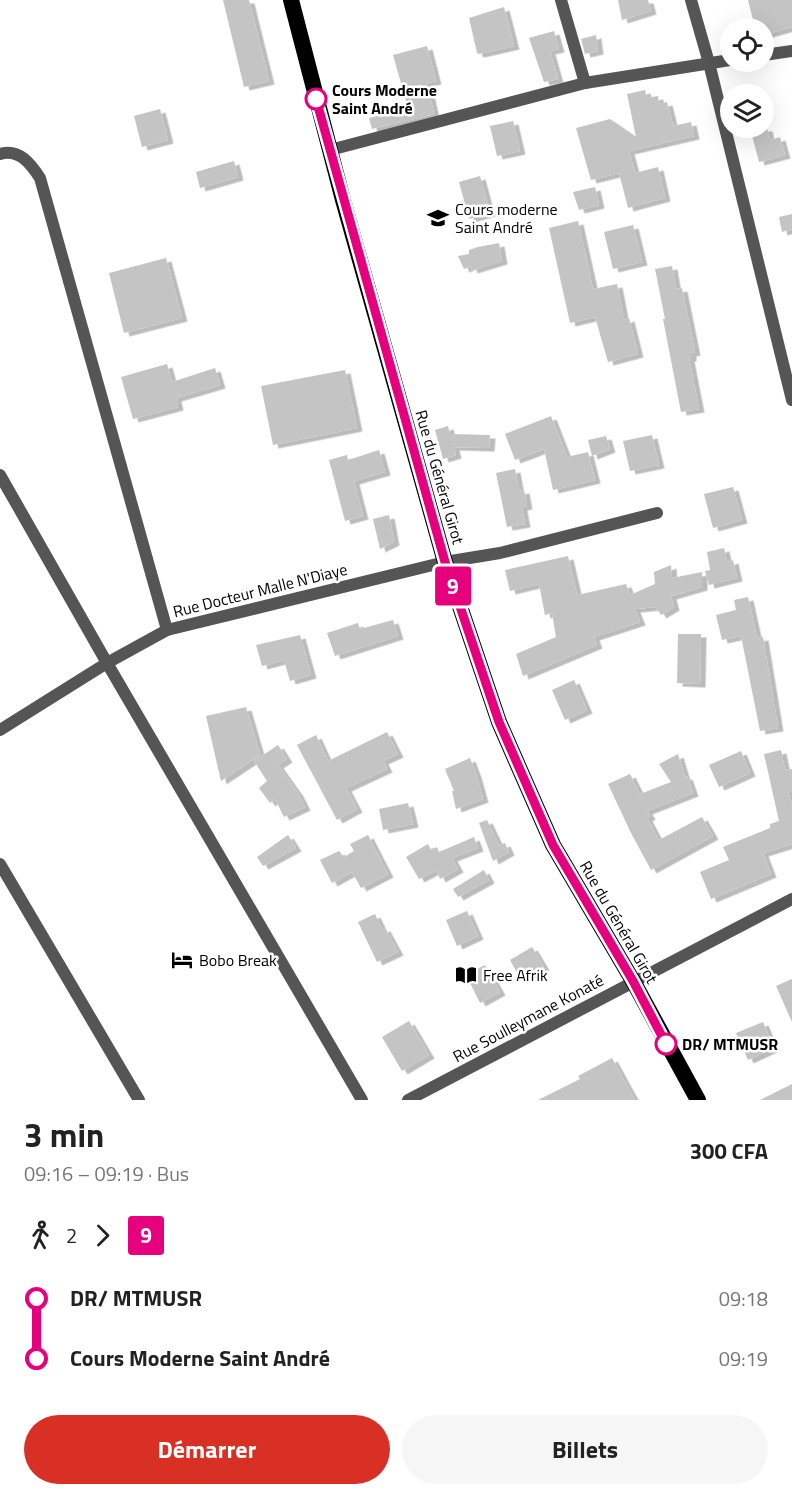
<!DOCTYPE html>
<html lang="fr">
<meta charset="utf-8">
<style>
body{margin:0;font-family:"Titillium Web",sans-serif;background:#f6f6f6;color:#222;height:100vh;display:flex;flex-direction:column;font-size:22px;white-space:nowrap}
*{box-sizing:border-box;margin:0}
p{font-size:20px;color:#767676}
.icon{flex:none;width:33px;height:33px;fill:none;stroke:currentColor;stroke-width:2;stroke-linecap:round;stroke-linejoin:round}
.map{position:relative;height:1100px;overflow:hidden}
.sheet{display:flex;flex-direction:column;background:#fff;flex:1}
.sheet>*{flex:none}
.badge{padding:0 12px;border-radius:4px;font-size:21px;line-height:39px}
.fabs{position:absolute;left:720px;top:18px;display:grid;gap:12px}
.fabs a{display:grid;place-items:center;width:54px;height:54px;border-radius:50%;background:#fff;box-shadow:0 6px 24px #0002;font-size:30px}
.map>.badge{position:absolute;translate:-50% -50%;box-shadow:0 0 0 3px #fff}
.legs{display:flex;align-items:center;gap:9px;height:66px;padding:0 24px;font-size:20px}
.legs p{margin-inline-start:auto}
.overview{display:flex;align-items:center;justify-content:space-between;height:102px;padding:0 24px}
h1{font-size:33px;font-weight:700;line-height:45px}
.button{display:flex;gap:12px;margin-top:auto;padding:12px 24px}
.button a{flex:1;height:69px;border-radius:36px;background:#d93025;color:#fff;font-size:24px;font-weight:700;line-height:69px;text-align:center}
.button a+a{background:#f6f6f6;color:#222}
ul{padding:0 24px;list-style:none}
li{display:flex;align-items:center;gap:21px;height:60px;font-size:22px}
li i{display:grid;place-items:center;width:9px;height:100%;margin:0 8px;background:currentColor}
li i::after{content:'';width:15px;height:15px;margin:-8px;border:4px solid;border-radius:50%;background:#fff}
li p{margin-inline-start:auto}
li:first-child i{background:linear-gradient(#0000 50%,currentColor 0)}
li:last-child i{background:linear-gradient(currentColor 50%,#0000 0)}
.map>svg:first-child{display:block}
.building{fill:#c4c4c4;filter:url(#shadow)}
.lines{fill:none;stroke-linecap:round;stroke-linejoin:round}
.minor{stroke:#555;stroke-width:12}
.trunk{stroke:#000;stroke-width:16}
.line-1-casing{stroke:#fff;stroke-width:14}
.line-1{stroke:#e6007e;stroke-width:9}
.stop-1-dot{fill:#fff;stroke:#e6007e;stroke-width:3}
.labels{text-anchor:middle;stroke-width:5;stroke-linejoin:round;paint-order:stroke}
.stop-label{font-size:16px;font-weight:bold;fill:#000;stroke:#fff;text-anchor:start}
.poi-label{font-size:16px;fill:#000;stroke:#fff;text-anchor:start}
.street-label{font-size:16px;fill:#000;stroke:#fff}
</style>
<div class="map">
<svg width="792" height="1100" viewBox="0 0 792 1100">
<defs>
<filter id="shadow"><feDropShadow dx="5.5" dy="3.5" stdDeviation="0" flood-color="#0004"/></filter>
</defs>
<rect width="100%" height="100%" fill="#fff"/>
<g class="building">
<path d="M223 0H249L269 81 244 87Z"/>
<path d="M618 0H648L651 11 622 20Z"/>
<path d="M748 0H792V27L764 35V28H755Z"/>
<path d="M504 7 514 46 479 54 477 53 469 18Z"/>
<path d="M554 31 559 49 550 51 558 79 544 82 529 38Z"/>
<path d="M596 35 598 51 585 54 581 39Z"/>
<path d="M427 46 436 81 427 83 434 114 372 129 369 118 408 108 393 55Z"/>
<path d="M645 90 647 98 658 96 659 104 667 102 673 126 691 122 694 136 629 151 635 173 658 167 665 198 628 208 619 173 591 180 576 128 610 119 636 137 627 94Z"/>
<path d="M160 109 168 140 142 147 134 116Z"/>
<path d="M513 121 520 151 497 156 490 126Z"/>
<path d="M750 128H767L770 140 780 137 785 155 759 162Z"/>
<path d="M234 161 238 177 200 188 196 172Z"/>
<path d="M480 176 490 213 469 219 459 182Z"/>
<path d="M595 187 599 205 579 210 573 192Z"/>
<path d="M792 214V229L782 232 779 217Z"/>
<path d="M578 221 593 289 617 284 624 320 629 318 638 354 608 362 595 317 570 323 549 228Z"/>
<path d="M633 225 642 262 613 269 604 232Z"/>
<path d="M499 243 502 261 472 270 471 266 464 269 458 256 469 254V250L478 247Z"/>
<path d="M166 258 182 318 124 333 109 273Z"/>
<path d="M672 266 676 289 682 288 695 352 691 353V358H689L699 409 681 412 663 319H665L655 269Z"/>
<path d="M167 364 172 382 215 368 220 385 176 398 178 407 133 419 121 377Z"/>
<path d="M345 370 357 428 273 445 261 386Z"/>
<path d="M551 416 567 457 588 452 595 480 553 490 544 449 515 460 505 434Z"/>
<path d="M448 426 450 434 490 435 489 448 454 447 456 455 443 459 435 430Z"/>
<path d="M652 435 659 465 630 471 623 441Z"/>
<path d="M606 436 610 449 592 456 588 440Z"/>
<path d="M379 450 385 472 354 481 363 516 345 521 329 460 347 455 348 460Z"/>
<path d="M515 469 519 491 524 490 527 506 522 507 525 524 507 527 496 473Z"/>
<path d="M733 487 742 520 713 528 704 494Z"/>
<path d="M389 515 394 542 380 549 373 519Z"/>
<path d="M724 548 727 562 733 560 737 578 709 585 705 571 710 570 707 552Z"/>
<path d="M568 556 577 595 626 584 630 595 655 584 654 572 671 565 672 578 702 572V587L671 596 674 607 661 615 656 607 635 609 640 622 594 637 597 645 523 676 516 654 556 637 552 613 545 615 539 584 510 591 505 570Z"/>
<path d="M748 597 757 638 763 637 778 728 760 731 741 636 722 640 716 615 736 610 734 600Z"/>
<path d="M393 620 398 636 335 656 327 633 358 623 360 629Z"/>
<path d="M678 634H701L700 684 677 683Z"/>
<path d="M300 635 311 675 290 681 284 660 262 666 256 645Z"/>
<path d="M574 680 587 710 565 720 552 690Z"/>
<path d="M246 707 260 755 221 781 206 716Z"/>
<path d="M387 732 398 754 383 761 387 769 346 788 357 809 337 820 297 745 316 735 328 761Z"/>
<path d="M278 745 287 759 278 765 298 793 305 807 284 817 275 799 270 803 259 788 267 781 254 761Z"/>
<path d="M781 750 785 770 792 769V790L788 791 792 807V844L763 853 771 874 711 899 700 872 729 860 723 847 770 828V824L779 821 764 754Z"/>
<path d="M741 751 750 773 719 787 709 765Z"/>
<path d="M678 754 685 777 687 776 693 793 647 811 650 816 647 818 659 840 702 817 713 836 651 870 631 833 608 784 630 774 640 794 671 782 659 764Z"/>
<path d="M470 758 476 774 483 799 456 809 452 791H454L445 769Z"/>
<path d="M408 803 413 824 383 830 379 809Z"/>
<path d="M487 820 499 845 505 843 509 852 493 861 479 823Z"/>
<path d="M288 835 296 848 263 866 257 857Z"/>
<path d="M368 835 388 874 361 888 352 872 332 883 320 860 339 851 344 857 354 851 350 844Z"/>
<path d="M474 837 478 848 452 858 458 869 440 879 436 870 419 879 406 857 428 844 431 850 437 847 439 852Z"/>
<path d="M484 870 489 880 458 897 453 889Z"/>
<path d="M467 911 478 936 457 946 446 920Z"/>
<path d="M375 914 382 929 385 928 398 952 377 962 358 922Z"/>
<path d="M532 947 544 967 521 980 510 960Z"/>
<path d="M485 965 500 992 480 1003 466 975Z"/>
<path d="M792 979V1022L776 986Z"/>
<path d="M409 1021 429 1055 402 1071 382 1037Z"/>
<path d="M763 1022 774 1048 748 1060 736 1033Z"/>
<path d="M612 1058 635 1100H538L580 1079 578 1076Z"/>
<path d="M792 1084V1100H760Z"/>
</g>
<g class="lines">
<g class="minor">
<path d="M561 0 585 83"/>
<path d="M691 0 709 63 792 400"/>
<path d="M764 55 792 51"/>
<path d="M330 150 585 83 730 60"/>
<path d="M0 154C19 148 31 164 40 178L167 630"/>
<path d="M0 475 107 663 362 1100"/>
<path d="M0 730 107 663 167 630 445 562 500 553 657 513"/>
<path d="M0 864 139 1100"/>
<path d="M408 1100 792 899"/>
</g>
<path class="trunk" d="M291 0 343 200 445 562 499 722 553 845 633 981 698 1100"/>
</g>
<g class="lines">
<defs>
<path id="line-1" d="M316 99 445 562 499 722 553 845 633 981 666 1044"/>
</defs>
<use href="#line-1" class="line-1-casing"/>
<use href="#line-1" class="line-1"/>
</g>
<defs>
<symbol id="school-bare" viewBox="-9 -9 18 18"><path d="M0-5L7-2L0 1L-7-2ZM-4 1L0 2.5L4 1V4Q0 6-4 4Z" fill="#000" stroke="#fff" stroke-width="2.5" paint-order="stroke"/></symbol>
<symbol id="hotel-bare" viewBox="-9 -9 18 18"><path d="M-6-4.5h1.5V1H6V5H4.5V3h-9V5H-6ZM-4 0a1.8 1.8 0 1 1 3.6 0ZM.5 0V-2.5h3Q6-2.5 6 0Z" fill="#000" stroke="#fff" stroke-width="2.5" paint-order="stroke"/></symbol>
<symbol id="library-bare" viewBox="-9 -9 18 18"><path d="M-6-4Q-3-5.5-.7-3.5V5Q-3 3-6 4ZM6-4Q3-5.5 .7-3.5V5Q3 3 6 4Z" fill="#000" stroke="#fff" stroke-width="2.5" paint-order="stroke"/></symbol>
</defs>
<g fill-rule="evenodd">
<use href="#school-bare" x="423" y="203" width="30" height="30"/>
<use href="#hotel-bare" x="167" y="945" width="30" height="30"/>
<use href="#library-bare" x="451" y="960" width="30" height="30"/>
</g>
<g class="stop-1-dot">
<circle cx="316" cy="99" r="10"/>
<circle cx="666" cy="1044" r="10"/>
</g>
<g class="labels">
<g class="stop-label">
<text x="332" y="96">Cours Moderne<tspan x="332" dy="18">Saint André</tspan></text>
<text x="682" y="1050">DR/ MTMUSR</text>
</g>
<g class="poi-label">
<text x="455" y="215">Cours moderne<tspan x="455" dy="18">Saint André</tspan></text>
<text x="199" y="966">Bobo Break</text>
<text x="483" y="981">Free Afrik</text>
</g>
<g class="street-label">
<text transform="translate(440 477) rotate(74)" y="6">Rue du Général Girot</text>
<text transform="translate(260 590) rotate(-14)" y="6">Rue Docteur Malle N'Diaye</text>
<text transform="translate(619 922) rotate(60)" y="6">Rue du Général Girot</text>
<text transform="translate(528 1018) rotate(-28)" y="6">Rue Soulleymane Konaté</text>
</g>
</g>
</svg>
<div class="fabs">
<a><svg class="icon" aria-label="locate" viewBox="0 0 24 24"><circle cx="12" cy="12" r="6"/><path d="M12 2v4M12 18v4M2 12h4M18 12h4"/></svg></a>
<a><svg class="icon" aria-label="layers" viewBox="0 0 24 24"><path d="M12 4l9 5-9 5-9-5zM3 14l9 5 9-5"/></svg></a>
</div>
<b class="badge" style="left:453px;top:586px;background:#e6007e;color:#fff">9</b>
</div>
<section class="sheet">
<div class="overview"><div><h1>3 min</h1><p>09:16 – 09:19 · Bus</p></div><b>300 CFA</b></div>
<div class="legs"><svg class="icon" aria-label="walk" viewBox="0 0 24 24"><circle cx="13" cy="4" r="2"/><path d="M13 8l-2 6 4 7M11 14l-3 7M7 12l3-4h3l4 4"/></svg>2<svg class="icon" aria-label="forward" viewBox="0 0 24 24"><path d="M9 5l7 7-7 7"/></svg><b class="badge" style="background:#e6007e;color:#fff">9</b></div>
<ul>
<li><i style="color:#e6007e"></i><b>DR/ MTMUSR</b><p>09:18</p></li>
<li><i style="color:#e6007e"></i><b>Cours Moderne Saint André</b><p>09:19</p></li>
</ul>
<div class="button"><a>Démarrer</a><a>Billets</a></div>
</section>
